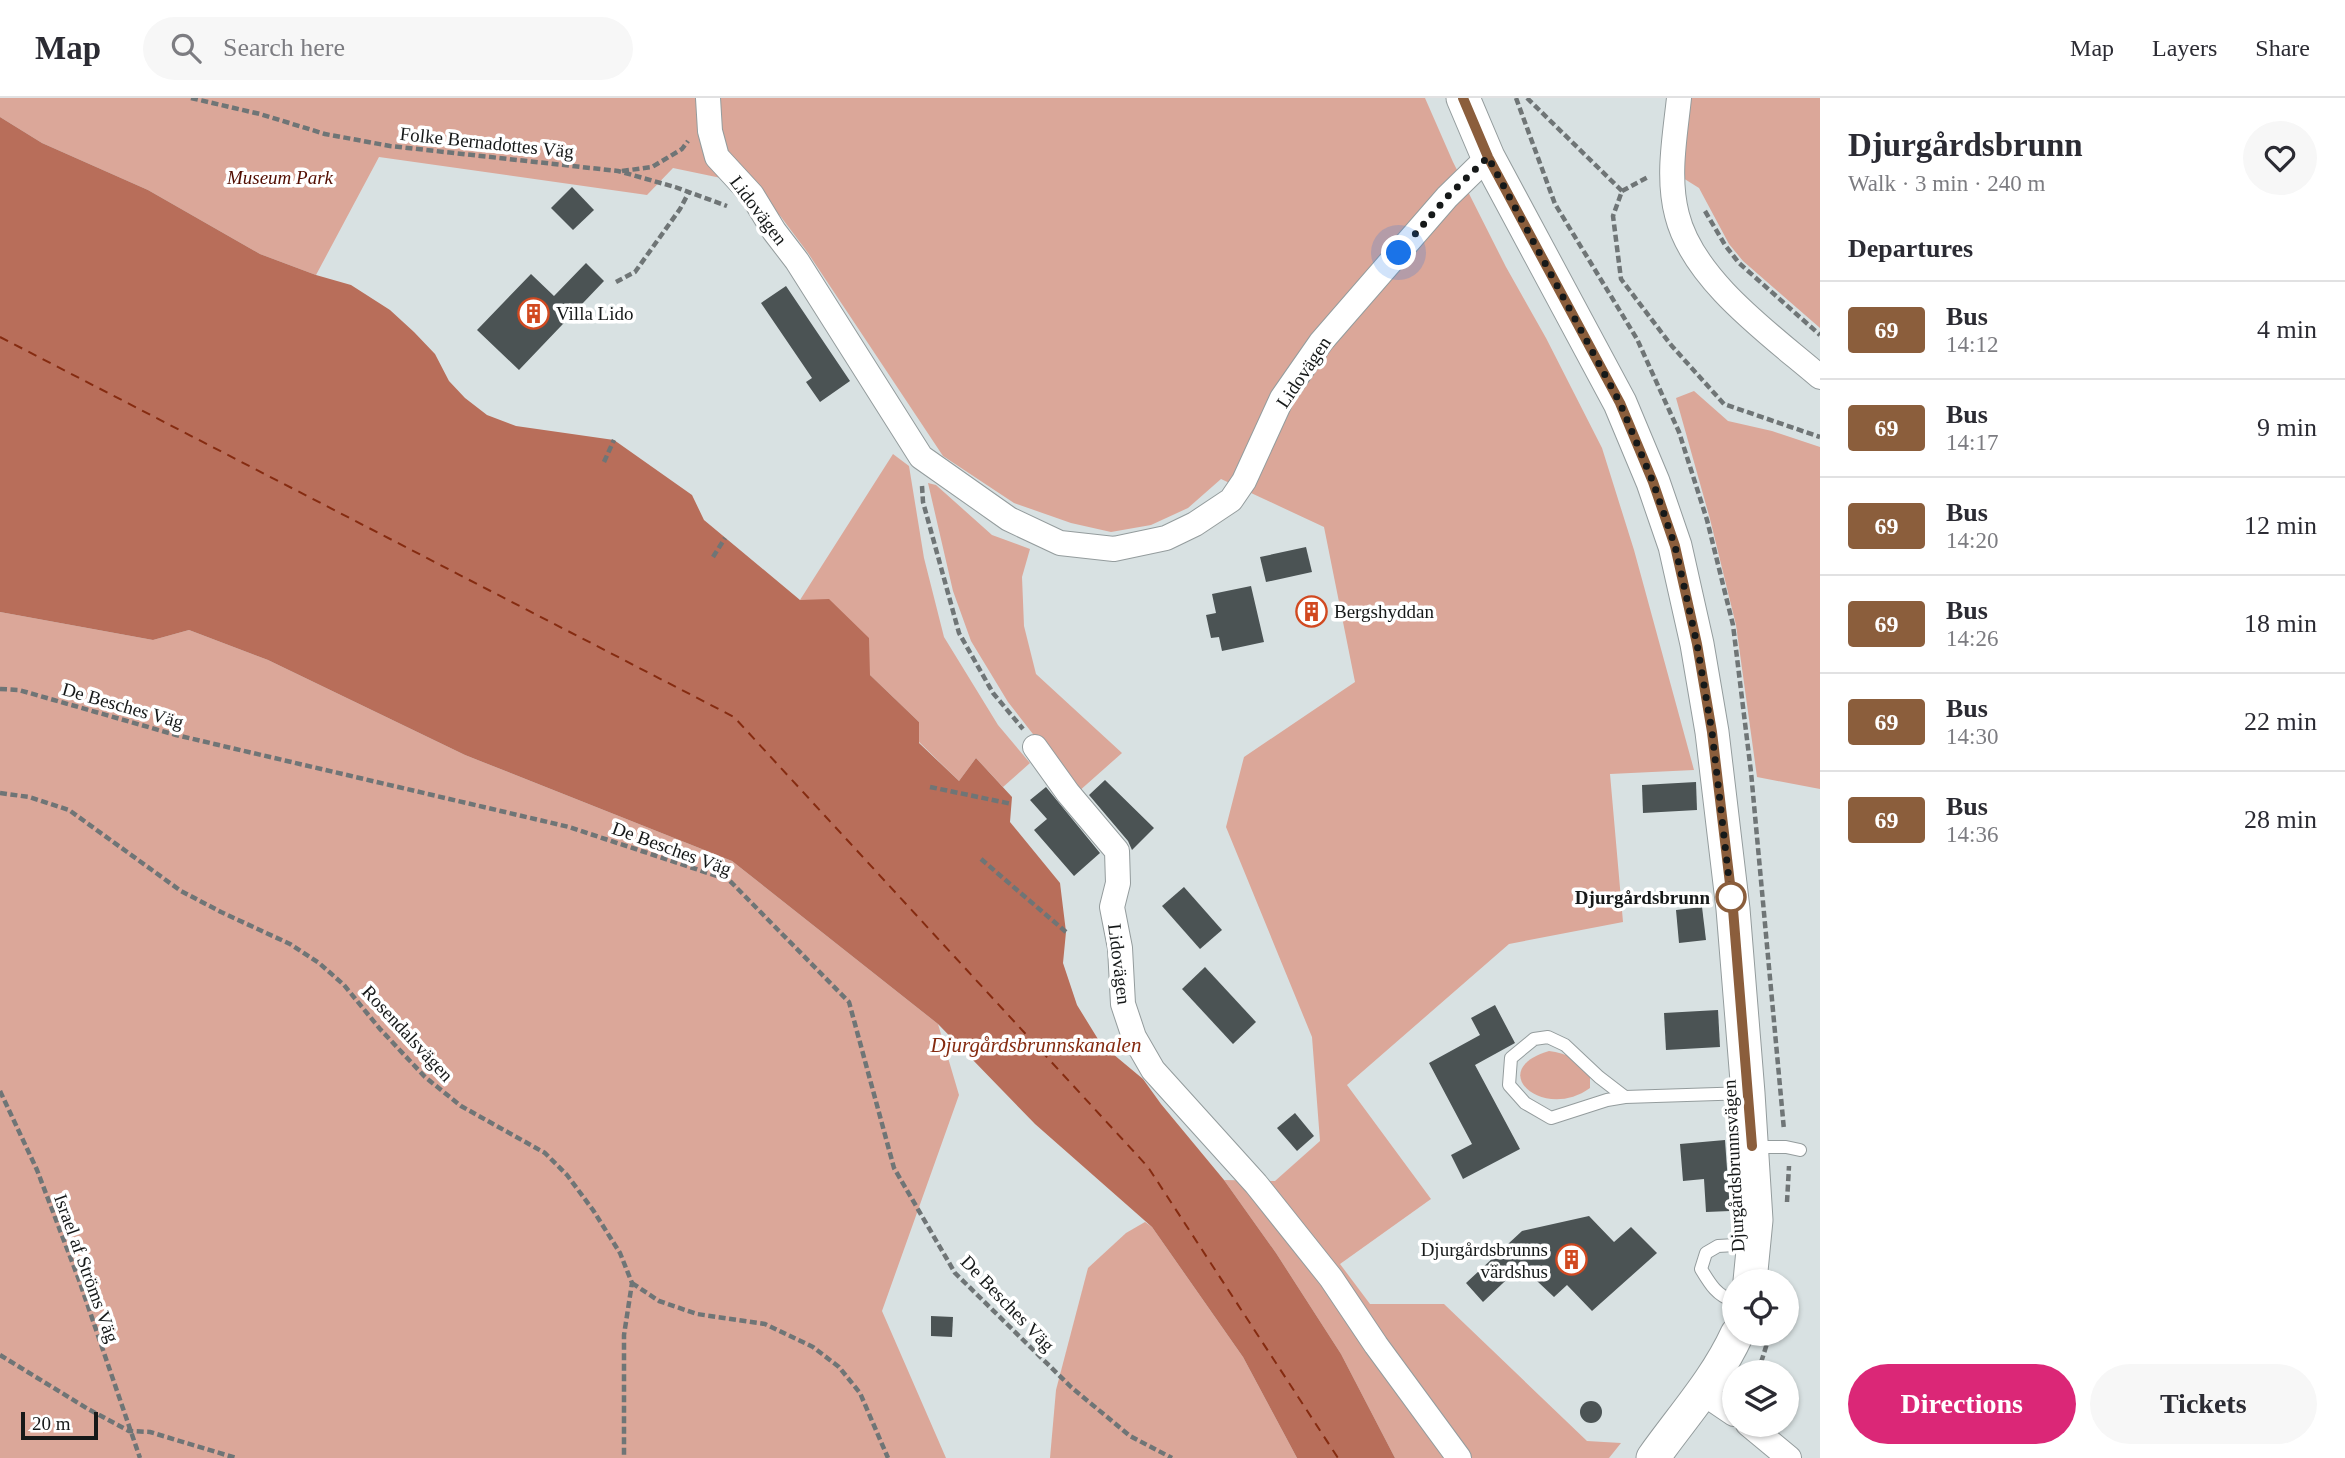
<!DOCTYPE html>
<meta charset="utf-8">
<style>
body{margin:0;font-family:"Times New Roman",serif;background:#f7f7f7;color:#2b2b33;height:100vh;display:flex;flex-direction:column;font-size:26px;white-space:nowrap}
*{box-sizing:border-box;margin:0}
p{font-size:23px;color:#7c7c81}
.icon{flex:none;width:38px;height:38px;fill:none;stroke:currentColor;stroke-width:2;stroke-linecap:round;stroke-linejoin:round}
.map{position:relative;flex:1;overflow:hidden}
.details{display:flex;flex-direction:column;background:#fff;width:525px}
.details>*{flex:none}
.badge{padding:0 14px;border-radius:5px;font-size:24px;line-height:46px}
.controls{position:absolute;left:1722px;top:1171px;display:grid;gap:14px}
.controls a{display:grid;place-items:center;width:77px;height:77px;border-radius:50%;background:#fff;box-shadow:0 2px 5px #0004;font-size:35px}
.scale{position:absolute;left:21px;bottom:18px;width:77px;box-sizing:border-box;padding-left:7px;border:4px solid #161919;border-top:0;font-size:19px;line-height:24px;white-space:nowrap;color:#161919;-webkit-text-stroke:5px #fff;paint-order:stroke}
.you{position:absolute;width:35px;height:35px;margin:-18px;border:5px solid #fff;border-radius:50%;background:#1a73e8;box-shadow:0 0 0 10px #1a73e833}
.map>.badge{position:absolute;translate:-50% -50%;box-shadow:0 0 0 4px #fff}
h2{padding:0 28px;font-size:26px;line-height:63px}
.round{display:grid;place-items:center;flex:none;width:74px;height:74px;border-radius:37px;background:#f7f7f7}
.head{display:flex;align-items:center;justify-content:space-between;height:119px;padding:0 28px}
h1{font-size:33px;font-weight:800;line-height:52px}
.button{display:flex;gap:14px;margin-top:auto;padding:14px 28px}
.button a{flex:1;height:80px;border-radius:42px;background:#db2777;color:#fff;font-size:28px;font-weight:800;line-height:80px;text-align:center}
.button a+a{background:#f7f7f7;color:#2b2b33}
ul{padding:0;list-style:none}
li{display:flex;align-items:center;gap:21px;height:98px;padding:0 28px;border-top:2px solid #e1e1e2}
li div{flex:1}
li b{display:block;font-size:26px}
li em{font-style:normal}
li .badge{min-width:77px;font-weight:700;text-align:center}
header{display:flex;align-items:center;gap:42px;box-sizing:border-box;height:98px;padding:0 35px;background:#fff;border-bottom:2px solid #e1e1e2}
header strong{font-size:33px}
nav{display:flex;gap:38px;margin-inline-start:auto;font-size:24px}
.search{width:490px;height:63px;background:#f7f7f7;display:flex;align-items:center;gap:18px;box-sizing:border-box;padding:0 24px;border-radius:38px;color:#7c7c81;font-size:26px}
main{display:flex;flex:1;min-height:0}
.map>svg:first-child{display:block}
.green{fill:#dba799}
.water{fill:#b86e5a}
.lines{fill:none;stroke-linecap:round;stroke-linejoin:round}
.ferry{stroke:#852b10;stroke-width:2;stroke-dasharray:9 7;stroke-linecap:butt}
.building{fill:#4b5354}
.lane-casing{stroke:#949c9d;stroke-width:14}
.street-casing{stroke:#949c9d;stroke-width:26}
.secondary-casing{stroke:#949c9d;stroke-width:35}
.path{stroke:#6f7576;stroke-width:4.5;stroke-dasharray:7 3.5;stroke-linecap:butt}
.lane{stroke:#fff;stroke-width:12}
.street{stroke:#fff;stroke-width:24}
.secondary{stroke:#fff;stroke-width:33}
.line-casing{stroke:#fff;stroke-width:16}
.line{stroke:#8b5e3c;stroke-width:10}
.walk{stroke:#161919;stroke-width:7;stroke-dasharray:0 12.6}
.stop-dot{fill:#fff;stroke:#8b5e3c;stroke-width:3.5}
.labels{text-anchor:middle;stroke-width:7;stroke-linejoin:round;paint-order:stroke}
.street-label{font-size:19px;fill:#161919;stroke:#fff}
.park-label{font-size:19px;font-style:italic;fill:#520d00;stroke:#fff}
.poi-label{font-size:19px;fill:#161919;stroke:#fff;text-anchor:start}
.stop-label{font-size:19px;font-weight:bold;fill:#161919;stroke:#fff;text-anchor:end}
.water-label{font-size:21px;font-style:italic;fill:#852b10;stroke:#fff}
</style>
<header>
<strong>Map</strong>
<div class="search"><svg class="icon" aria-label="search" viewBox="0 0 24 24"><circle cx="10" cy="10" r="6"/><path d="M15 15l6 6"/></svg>Search here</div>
<nav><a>Map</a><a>Layers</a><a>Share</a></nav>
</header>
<main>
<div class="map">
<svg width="1820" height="1360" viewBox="0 0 1820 1360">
<rect width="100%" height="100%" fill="#d8e1e2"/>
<g class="green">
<path d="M0 0H1425L1453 64 1506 169 1546 240 1602 350 1634 452 1694 672 1610 676 1623 824 1509 846 1347 987 1431 1101 1340 1166 1370 1206H1444L1587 1343 1621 1345 1609 1360H1395L1341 1256 1276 1155 1224 1082 1275 1083 1320 1043 1312 939 1226 729 1244 659 1355 584 1324 429 1221 381 1188 410 1151 427 1111 434 1071 425 1014 405 943 358 808 155 781 119 765 103 745 85 673 70 647 97 379 59 316 177 260 156 148 92 42 45 0 19Z"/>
<path d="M1687 0H1820V230L1743 163 1729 146 1699 90 1683 80Z"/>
<path d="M1694 293 1728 323 1772 333 1820 349V691L1757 679 1736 527 1710 421 1676 300Z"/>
<path d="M893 356 909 368 924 460 944 539 998 627 1030 665 1003 689 976 660 959 683 919 644V624L870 577 800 502Z"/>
<path d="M928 385 936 387 992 437 1030 451 1022 479 1024 528 1036 576 1122 655 1078 694 1008 604 971 543 953 493Z"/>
<path d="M0 514 153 542 189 532 268 562 465 657 732 763 938 926 959 997 882 1213 946 1360H0Z"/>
<path d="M1549 953C1567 955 1577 962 1590 974V990C1543 1024 1484 972 1549 953Z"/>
<path d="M1145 1124 1152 1129 1243 1259 1297 1360H1050L1056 1292 1088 1170 1126 1135Z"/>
</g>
<path class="water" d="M0 19 42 45 148 92 260 156 316 177 351 187 390 212 414 234 435 256 449 283 465 300 487 317 516 328 614 342 692 397 704 422 800 502 829 501 869 540 870 577 919 624V645L959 683 976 660 1012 699 1010 724 1060 785 1066 834 1063 865 1077 907 1101 946 1143 981 1161 1006 1224 1082 1276 1155 1341 1256 1395 1360H1297L1243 1259 1152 1129 1035 1026 938 926 732 763 465 657 268 562 189 532 153 542 0 514Z"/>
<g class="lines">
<path class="ferry" d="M0 239 734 619 1148 1069 1338 1360"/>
</g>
<g class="building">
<path d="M572 89 594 112 573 132 551 110Z"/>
<path d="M586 165 604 183 519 272 477 232 531 176 554 198Z"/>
<path d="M786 188 850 283 820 304 806 284 812 280 761 205Z"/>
<path d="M1306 449 1312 474 1266 484 1260 459Z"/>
<path d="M1251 488 1264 544 1222 553 1219 539 1211 540 1206 517 1216 515 1212 496Z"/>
<path d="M1105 682 1154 730 1132 752 1128 743 1089 697Z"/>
<path d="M1696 684 1697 712 1643 715 1642 687Z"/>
<path d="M1046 689 1100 755 1074 778 1034 732 1047 721 1030 702Z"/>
<path d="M1184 789 1222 832 1200 851 1162 808Z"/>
<path d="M1702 809 1706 842 1679 845 1676 812Z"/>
<path d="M1205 869 1256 924 1233 946 1182 891Z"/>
<path d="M1495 907 1515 945 1475 967 1520 1051 1463 1081 1451 1057 1472 1046 1429 965 1480 937 1471 920Z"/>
<path d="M1718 912 1720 949 1666 952 1664 915Z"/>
<path d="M1295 1015 1314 1038 1297 1053 1277 1030Z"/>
<path d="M1725 1042 1730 1113 1706 1114 1704 1081 1683 1083 1680 1046Z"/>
<path d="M1589 1118 1614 1144 1631 1129 1657 1155 1592 1213 1567 1187 1554 1199 1521 1168 1483 1204 1466 1185 1522 1133Z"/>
<path d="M931 1218 953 1219 952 1239 931 1238Z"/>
<circle cx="1591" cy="1314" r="11"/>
</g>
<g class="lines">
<defs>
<g id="lane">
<path d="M1625 999 1607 1002 1551 1020 1525 1005 1509 987 1511 960 1534 941 1548 939 1565 947 1599 979 1625 999 1748 995"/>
<path d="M1752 1049H1786L1800 1052"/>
<path d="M1734 1203C1717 1198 1710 1186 1701 1171L1706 1155 1718 1148 1753 1146"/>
</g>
<g id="street">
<path d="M708 0 710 33 717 59 752 97 774 133 797 163 921 359 1009 421 1060 445 1114 451 1166 440 1195 426 1231 402 1244 383 1282 300 1321 244 1447 99 1488 59"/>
<path d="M1679 0C1675 38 1667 79 1677 117 1693 182 1771 237 1820 279"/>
<path d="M1035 649 1068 695 1117 753 1118 785 1112 809 1120 850 1123 906 1134 939 1153 972 1256 1086 1331 1180 1376 1247 1459 1360"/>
<path d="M1703 1295 1734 1316"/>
<path d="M1748 1326 1789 1360"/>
</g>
<g id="secondary">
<path d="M1463 0 1488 59 1620 305 1653 384 1675 448 1697 546 1712 634 1733 811 1748 995 1756 1122 1750 1183"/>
<path d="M1653 1360C1682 1319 1716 1282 1737 1236"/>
</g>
</defs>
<use href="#lane" class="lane-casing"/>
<use href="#street" class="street-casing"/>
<use href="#secondary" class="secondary-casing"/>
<g class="path">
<path d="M191 0 260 16 325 36 390 48 618 73 675 89 727 108"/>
<path d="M1516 0 1555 106 1637 241 1679 334 1707 422 1733 527 1751 674 1784 1032"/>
<path d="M1527 0 1622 93 1613 118 1621 181 1671 247 1724 306 1820 339"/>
<path d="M622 73 652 69 682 51 688 43"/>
<path d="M1622 93 1648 79"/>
<path d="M1705 113 1725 147 1739 165 1820 237"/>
<path d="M616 184 635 174 680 111 689 94"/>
<path d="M604 364 614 342"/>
<path d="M922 388 923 404 959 535 993 595 1023 631"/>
<path d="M713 459 725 440"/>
<path d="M0 591 19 592 176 637 569 729 729 782 849 904 894 1070 955 1175 1071 1289 1130 1338 1172 1360"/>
<path d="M930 689 1012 706"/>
<path d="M0 695 29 699 69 712 181 793 221 814 290 846 319 865 344 887 380 931 425 979 461 1008 545 1055 567 1077 593 1112 620 1155 632 1185 624 1237V1360"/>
<path d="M981 761 1066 834"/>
<path d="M0 993 37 1072 79 1182 140 1360"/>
<path d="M1787 1104 1789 1068"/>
<path d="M632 1185 659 1203 697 1216 765 1226 813 1249 839 1269 860 1295 888 1360"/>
<path d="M0 1257 88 1311 129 1333 150 1334 236 1360"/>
<path d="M1758 1274 1770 1236"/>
</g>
<use href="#lane" class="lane"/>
<use href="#street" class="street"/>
<use href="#secondary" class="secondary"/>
</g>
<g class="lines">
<defs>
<path id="line" d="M1463 0 1488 59 1620 305 1653 384 1675 448 1697 546 1712 634 1733 811 1752 1048"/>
</defs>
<use href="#line" class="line-casing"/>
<use href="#line" class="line"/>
<path class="walk" d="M1399 155 1447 99 1488 59 1620 305 1653 384 1675 448 1697 546 1712 634 1731 799"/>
</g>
<defs>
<symbol id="building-ring" viewBox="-11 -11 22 22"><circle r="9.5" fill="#fff" stroke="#d14920" stroke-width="1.5"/><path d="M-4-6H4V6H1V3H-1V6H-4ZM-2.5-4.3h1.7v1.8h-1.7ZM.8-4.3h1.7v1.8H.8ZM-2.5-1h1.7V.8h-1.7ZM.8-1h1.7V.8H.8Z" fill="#d14920"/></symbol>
</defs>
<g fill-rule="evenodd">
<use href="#building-ring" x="516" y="198" width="35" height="35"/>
<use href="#building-ring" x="1294" y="496" width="35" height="35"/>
<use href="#building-ring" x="1554" y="1144" width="35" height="35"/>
</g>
<circle class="stop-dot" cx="1731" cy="799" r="14"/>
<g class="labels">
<g class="street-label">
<text transform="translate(487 44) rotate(6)" y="7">Folke Bernadottes Väg</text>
<text transform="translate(759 112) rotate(53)" y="7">Lidovägen</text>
<text transform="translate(1303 274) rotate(-56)" y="7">Lidovägen</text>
<text transform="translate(123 607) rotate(16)" y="7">De Besches Väg</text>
<text transform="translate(672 750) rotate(20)" y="7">De Besches Väg</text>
<text transform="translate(1120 866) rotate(83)" y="7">Lidovägen</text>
<text transform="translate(408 935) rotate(47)" y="7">Rosendalsvägen</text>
<text transform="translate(1733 1068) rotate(-93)" y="7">Djurgårdsbrunnsvägen</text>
<text transform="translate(87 1170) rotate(70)" y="7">Israel af Ströms Väg</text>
<text transform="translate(1008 1205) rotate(46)" y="7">De Besches Väg</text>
</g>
<g class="park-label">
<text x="280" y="86">Museum Park</text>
</g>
<g class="poi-label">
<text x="556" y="222">Villa Lido</text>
<text x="1334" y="520">Bergshyddan</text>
<text x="1548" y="1158" text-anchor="end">Djurgårdsbrunns<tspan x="1548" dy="22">värdshus</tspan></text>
</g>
<g class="stop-label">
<text x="1710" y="806">Djurgårdsbrunn</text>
</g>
<g class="water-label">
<text x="1036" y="954">Djurgårdsbrunnskanalen</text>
</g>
</g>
</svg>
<div class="controls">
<a><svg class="icon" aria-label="locate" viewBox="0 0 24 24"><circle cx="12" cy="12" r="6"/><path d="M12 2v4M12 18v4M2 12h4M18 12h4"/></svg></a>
<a><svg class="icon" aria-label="layers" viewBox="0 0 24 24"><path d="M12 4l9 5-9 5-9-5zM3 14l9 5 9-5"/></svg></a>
</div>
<div class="scale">20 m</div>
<div class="you" style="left:1399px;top:155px"></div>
</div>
<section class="details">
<div class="head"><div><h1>Djurgårdsbrunn</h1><p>Walk · 3 min · 240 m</p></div><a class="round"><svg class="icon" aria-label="heart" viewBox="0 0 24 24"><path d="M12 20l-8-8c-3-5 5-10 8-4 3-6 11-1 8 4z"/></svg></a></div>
<h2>Departures</h2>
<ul>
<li><span class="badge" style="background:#8b5e3c;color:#fff">69</span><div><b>Bus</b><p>14:12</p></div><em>4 min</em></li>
<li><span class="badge" style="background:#8b5e3c;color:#fff">69</span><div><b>Bus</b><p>14:17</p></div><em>9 min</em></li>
<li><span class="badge" style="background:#8b5e3c;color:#fff">69</span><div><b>Bus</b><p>14:20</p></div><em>12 min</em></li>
<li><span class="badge" style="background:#8b5e3c;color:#fff">69</span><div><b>Bus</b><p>14:26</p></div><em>18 min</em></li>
<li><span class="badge" style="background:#8b5e3c;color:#fff">69</span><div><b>Bus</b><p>14:30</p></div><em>22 min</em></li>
<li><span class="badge" style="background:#8b5e3c;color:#fff">69</span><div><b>Bus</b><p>14:36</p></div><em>28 min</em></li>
</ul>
<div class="button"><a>Directions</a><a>Tickets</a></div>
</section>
</main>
